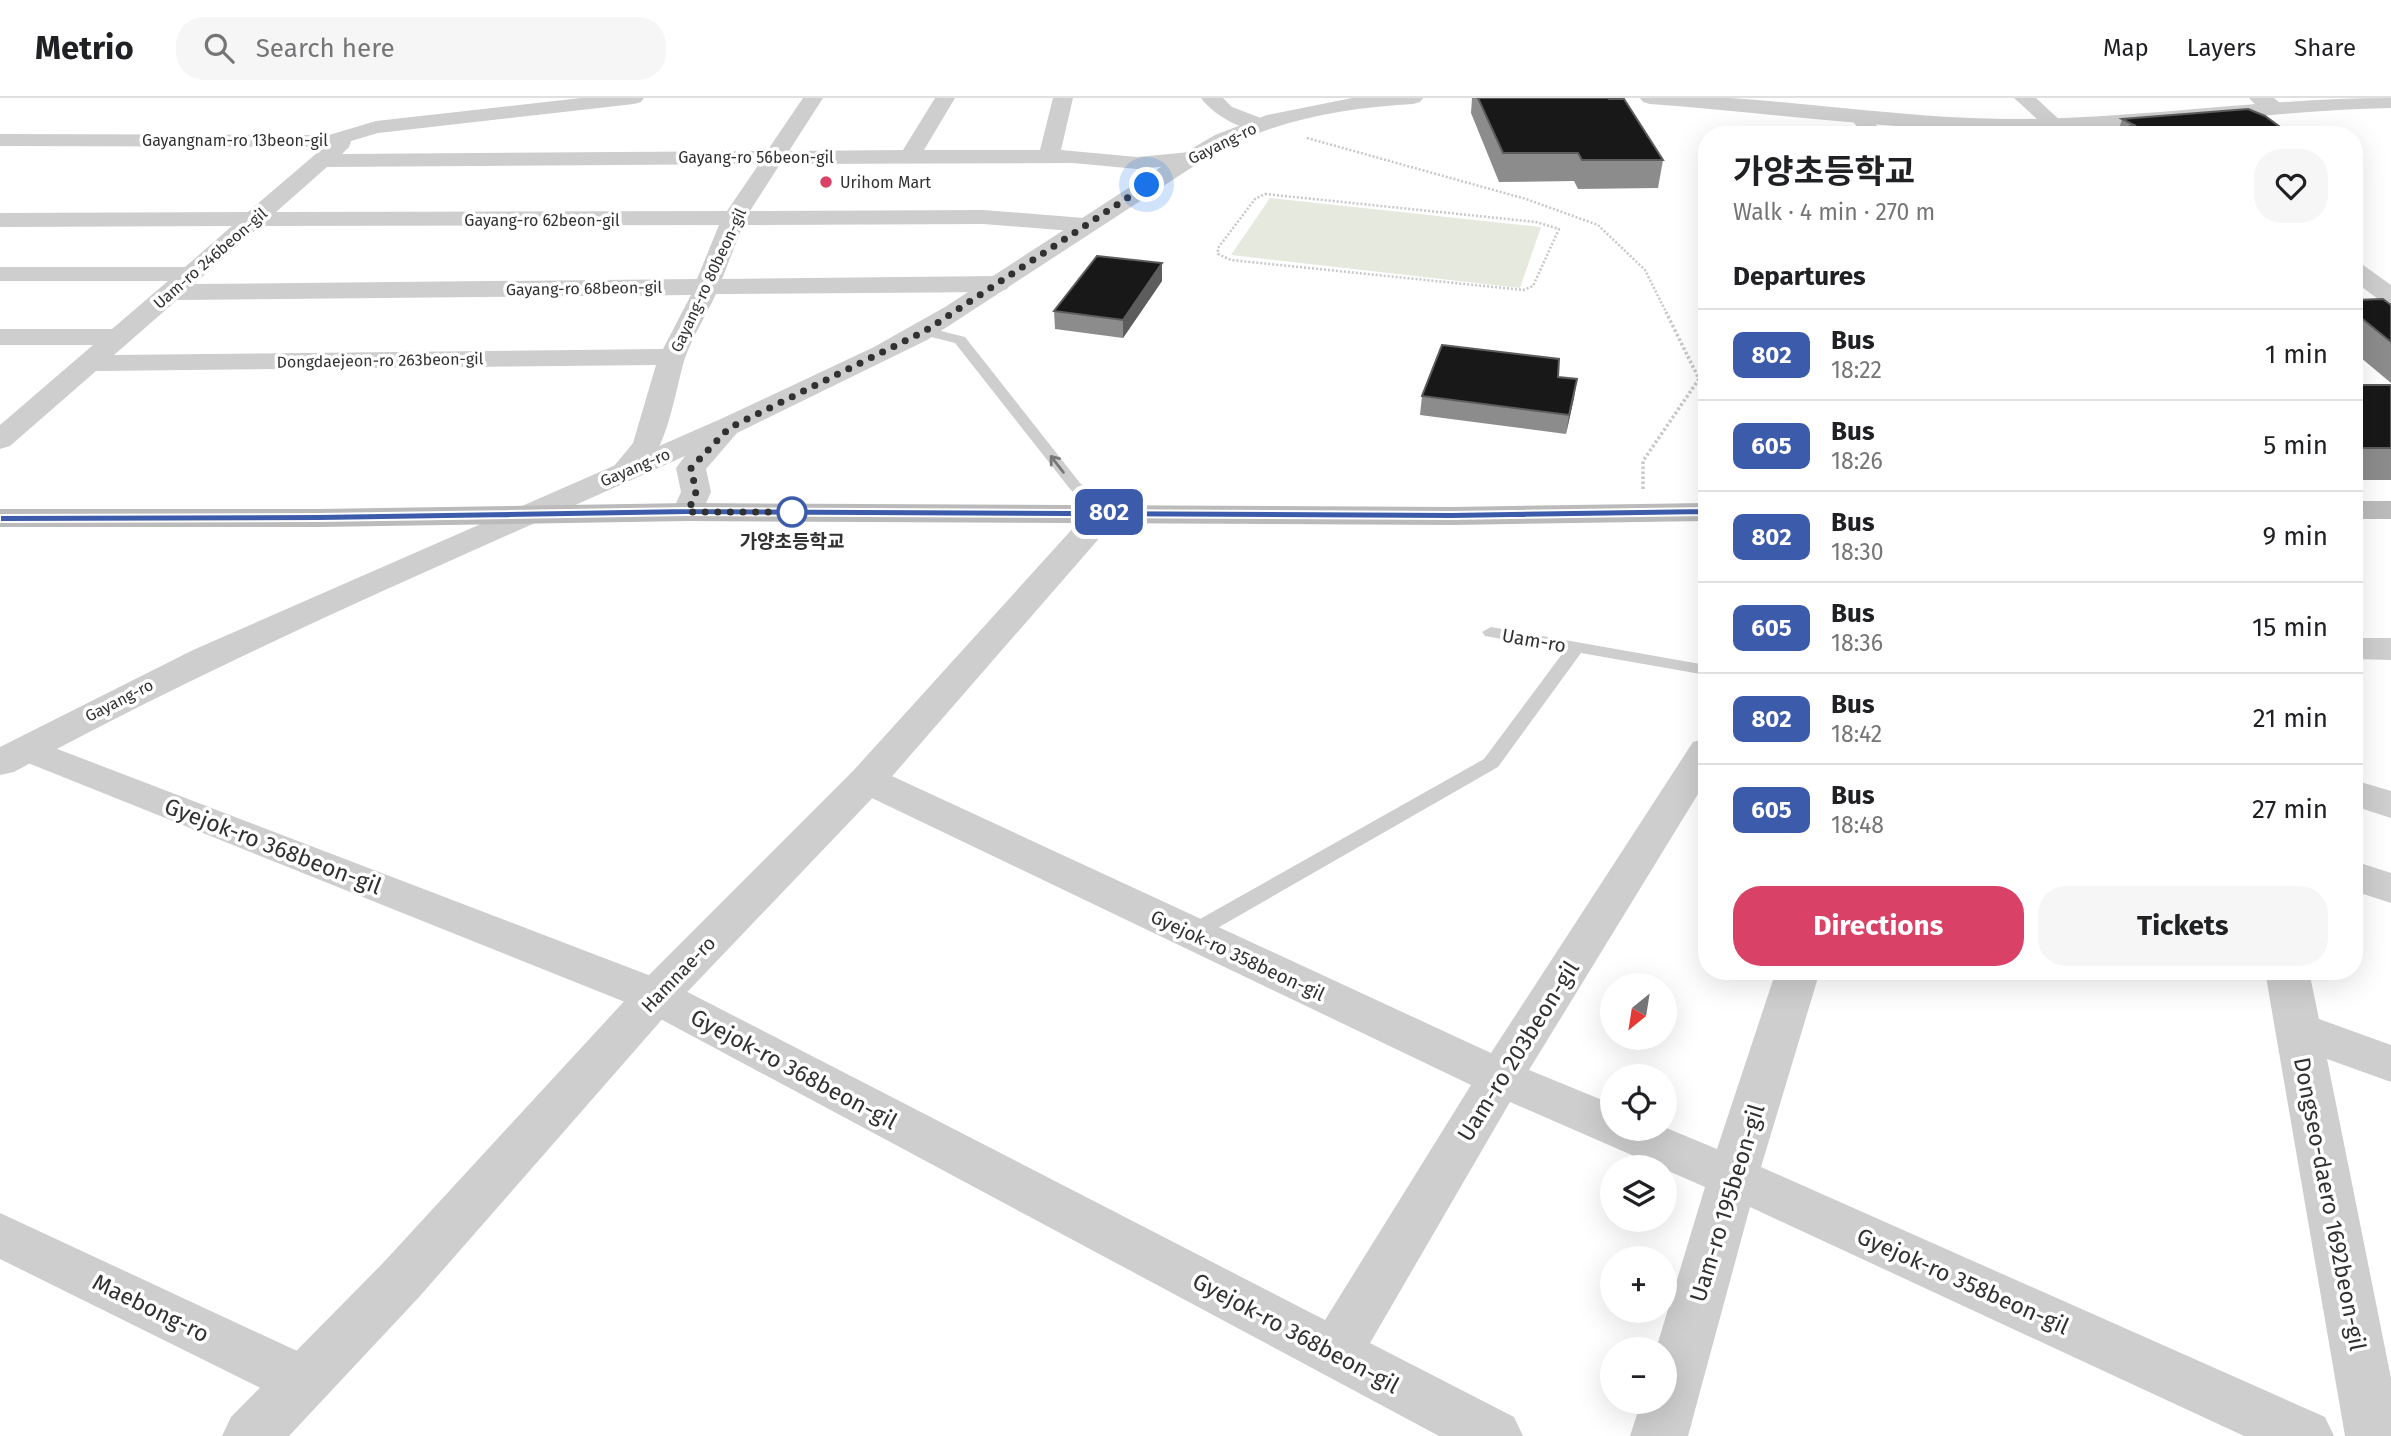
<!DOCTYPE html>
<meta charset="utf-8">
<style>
body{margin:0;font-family:"Fira Sans","Noto Sans KR",sans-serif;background:#f6f6f6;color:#202124;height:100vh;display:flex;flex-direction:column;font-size:26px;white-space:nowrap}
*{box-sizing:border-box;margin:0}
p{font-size:23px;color:#757577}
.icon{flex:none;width:38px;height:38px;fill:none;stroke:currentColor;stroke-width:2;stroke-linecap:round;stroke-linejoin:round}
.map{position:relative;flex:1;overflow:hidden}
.drawer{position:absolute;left:1698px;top:28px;width:665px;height:854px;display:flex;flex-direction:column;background:#fff;border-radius:28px;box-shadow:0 7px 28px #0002}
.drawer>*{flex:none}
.badge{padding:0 14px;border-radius:10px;font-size:24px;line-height:46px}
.needle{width:46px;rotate:210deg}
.buttons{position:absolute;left:1600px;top:875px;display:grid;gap:14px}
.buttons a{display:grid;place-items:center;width:77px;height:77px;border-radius:50%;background:#fff;box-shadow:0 7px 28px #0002;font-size:35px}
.you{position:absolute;width:35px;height:35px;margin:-18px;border:5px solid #fff;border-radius:50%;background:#1a73e8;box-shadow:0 0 0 10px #1a73e833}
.map>.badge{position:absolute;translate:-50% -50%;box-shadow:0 0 0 4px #fff}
h2{padding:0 35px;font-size:26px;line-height:63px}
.round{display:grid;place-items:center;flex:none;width:74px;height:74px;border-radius:28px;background:#f6f6f6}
.head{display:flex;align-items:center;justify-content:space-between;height:119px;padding:0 35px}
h1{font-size:33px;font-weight:700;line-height:52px}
.button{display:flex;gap:14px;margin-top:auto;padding:14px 35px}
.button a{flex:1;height:80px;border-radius:28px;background:#d94167;color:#fff;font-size:28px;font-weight:700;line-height:80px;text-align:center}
.button a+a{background:#f6f6f6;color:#202124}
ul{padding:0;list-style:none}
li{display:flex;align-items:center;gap:21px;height:91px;padding:0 35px;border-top:2px solid #e0e0e0}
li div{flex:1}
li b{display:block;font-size:26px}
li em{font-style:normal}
li .badge{min-width:77px;font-weight:700;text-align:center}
header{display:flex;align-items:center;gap:42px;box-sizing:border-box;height:98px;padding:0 35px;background:#fff;border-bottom:2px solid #e0e0e0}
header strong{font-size:33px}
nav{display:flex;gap:38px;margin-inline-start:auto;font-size:24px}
.search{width:490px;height:63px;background:#f6f6f6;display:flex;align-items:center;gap:18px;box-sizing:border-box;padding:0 24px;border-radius:28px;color:#757577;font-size:26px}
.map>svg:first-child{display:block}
.green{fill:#e6e9dd}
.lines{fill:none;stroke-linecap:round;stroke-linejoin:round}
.path-far1{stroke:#c8c8c8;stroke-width:2.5;stroke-dasharray:2 2;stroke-linecap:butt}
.path{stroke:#c8c8c8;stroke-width:3.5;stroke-dasharray:2.5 2.5;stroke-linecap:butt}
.service{fill:#cecece;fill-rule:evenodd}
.minor{fill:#cecece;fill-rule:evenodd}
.tertiary{fill:#cecece;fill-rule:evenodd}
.secondary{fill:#bbb;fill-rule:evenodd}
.wall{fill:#8c8c8c}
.shaded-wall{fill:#5d5d5d}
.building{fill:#181818;stroke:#5d5d5d;stroke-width:2}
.oneway{stroke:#787878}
.line{fill:#3d5bab;stroke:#fff;stroke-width:2}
.walk{stroke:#313131;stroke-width:7;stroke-dasharray:0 12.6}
.poi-dot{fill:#d94167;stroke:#fff;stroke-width:2.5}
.stop-dot{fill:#fff;stroke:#3d5bab;stroke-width:3.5}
.labels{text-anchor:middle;stroke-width:7;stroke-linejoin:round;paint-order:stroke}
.far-street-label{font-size:16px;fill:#313131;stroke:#fff}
.far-poi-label{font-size:16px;fill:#313131;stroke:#fff;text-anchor:start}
.stop-label{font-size:19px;font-weight:bold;fill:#313131;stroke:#fff}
.street-label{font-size:19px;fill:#313131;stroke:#fff}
.near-street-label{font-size:23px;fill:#313131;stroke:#fff}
</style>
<header>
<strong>Metrio</strong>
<div class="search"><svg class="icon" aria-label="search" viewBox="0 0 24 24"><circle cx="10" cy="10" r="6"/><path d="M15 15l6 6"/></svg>Search here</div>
<nav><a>Map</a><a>Layers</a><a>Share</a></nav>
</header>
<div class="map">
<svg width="2391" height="1338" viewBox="0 0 2391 1338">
<rect width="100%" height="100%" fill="#fff"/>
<path class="green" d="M1270 100 1541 129 1520 190 1231 157Z"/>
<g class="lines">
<g class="path-far1">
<path d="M1307 40 1526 101 1598 127 1645 172 1667 216"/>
<path d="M1265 96 1536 124 1559 131 1533 188 1523 192 1231 162 1218 156V150L1255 101Z"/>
</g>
<path class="path" d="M1643 391V363L1699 281 1666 214"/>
<g class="service">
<path d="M925 229 965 239 1080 385 1111 411 1113 414 1111 417H1099L1070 391 955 245 920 236V230Z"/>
<path d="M1491 529 1706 567V577L1581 555 1498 669 1200 840 1192 843 1184 840 1181 835 1184 830 1484 661 1565 552 1485 538 1482 534Z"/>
</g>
<g class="minor">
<path d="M581 0H644L641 4 634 6 378 35 351 43 349 49 342 56 767 53 803 0H823L789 53 903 52 935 0H955L924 52H1040L1053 0H1073L1061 52 1137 59 1190 54 1198 55 1201 60 1198 65 1190 66 1137 71 1073 65 780 66 750 113 983 112 1084 120 1092 122 1096 127 1092 132 1084 134 983 126 743 127 722 181 998 178 1007 181 1011 186 1007 191 998 194 716 196C706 217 693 238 685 260 674 293 664 392 614 379L610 373 633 345 656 267 96 273 10 348 0 351V327L93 247H0V231H112L168 183H0V169H185L232 128 0 129V115L248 114 324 49 0 48V36L329 37 376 23ZM759 66 727 113 276 114 327 69ZM719 127 697 181 194 186 260 128ZM691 197 663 251 114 257 177 202Z"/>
<path d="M1201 0H1223L1232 9 1266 22 1269 26 1266 30C1245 36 1213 17 1201 0Z"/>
<path d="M2014 0H2036L2065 27 2062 31H2048Z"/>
<path d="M2249 0H2274L2282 7 2279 11C2268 14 2256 9 2249 0Z"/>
<path d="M1860 14 1867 16 1885 37H1864L1850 20 1853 16Z"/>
<path d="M2354 165 2363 167 2391 187V207L2382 204 2354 183Z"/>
<path d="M2354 540H2391V562L2354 561Z"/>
<path d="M26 639 672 886 1325 1222 1471 987 853 691 848 682 853 673 867 670 881 673 1491 955 1693 644 1706 640V683L1529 972 1612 1006V1031H1664V1029L1717 1051 1776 873H1820L1761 1069 2325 1319 2334 1338H2244L1750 1109 1688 1338H1630L1641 1304H1664V1251H1656L1705 1089 1510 1004 1370 1245 1514 1319 1523 1338H1439L640 910 13 659 7 651 13 643Z"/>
<path d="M2354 682 2391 693V720L2354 708Z"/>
<path d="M2354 763 2391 775V805L2354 793Z"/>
<path d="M2265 873H2309L2319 921 2391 947V984L2327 961 2391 1280V1338H2345Z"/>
<path d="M0 1115 323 1265 331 1283 323 1301 303 1308 283 1301 0 1161Z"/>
</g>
<g class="tertiary">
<path d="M1352 0H1423L1420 4 1413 6C1343 10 1276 22 1214 55L927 242 737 335 706 371 711 394 699 421 688 423 677 421 672 414 681 394 676 370 685 358C459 460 232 555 14 674L0 677V649L193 552 723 320 874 249 945 209 1167 65 1215 37 1267 17Z"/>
<path d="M1640 0C1670 0 1700 0 1730 0 1822 6 1913 20 2005 21 2134 22 2262 0 2391 0V10C2278 12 2166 31 2052 33 1918 36 1784 16 1650 6L1643 4Z"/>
<path d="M1105 405 1116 407 1121 414 1116 421 881 691 672 910 420 1198 289 1338H222L231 1319 382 1166 640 886 853 673 1094 407Z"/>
</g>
<g class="secondary">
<rect x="2354" y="403" width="37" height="18"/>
<path d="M688 405 1452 409 1706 405V423L1452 427 688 423 319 429H0V411H319Z"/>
</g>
</g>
<g class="wall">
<path d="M1472 0H1608L1663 62 1658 90 1578 91 1574 83 1499 84 1471 15Z"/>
<path d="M2122 21 2291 37H2117Z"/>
<path d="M1162 165V183L1123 240 1055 231 1054 213Z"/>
<path d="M2354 202 2391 207V285L2354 254Z"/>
<path d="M1558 279 1574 300 1566 336 1420 317 1422 298Z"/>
<rect x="2354" y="287" width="37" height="95"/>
</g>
<g class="shaded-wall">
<path d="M1162 165V183L1123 240V222Z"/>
<path d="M1577 281 1574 300 1566 336 1569 317Z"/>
</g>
<g class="building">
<path d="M1478 0H1608L1609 1H1624L1663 62H1582L1578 55H1503Z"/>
<path d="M2248 11 2265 18 2291 37H2142L2131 28H2136L2122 21Z"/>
<path d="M1097 158 1162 165 1123 222 1054 213Z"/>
<path d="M2383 201 2391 207V244L2354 214V202Z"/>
<path d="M1442 247 1559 261 1558 279 1577 281 1569 317 1422 298Z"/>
<rect x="2354" y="287" width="37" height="63"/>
</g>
<defs><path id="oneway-shaft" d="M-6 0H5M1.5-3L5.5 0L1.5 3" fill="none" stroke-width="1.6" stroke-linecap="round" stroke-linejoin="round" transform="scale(1.75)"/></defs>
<use class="oneway" href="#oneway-shaft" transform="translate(1057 366) rotate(-128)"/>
<path class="line" d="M688 410 1452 414 1706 410 1712 414 1706 417 1452 421 688 417 319 423 0 424V417L319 416Z"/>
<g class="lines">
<path class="walk" d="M792 414H799H688L696 394 691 370 729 330 925 233 1147 87"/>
</g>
<circle class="poi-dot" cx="826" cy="84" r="7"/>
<circle class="stop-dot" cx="792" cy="414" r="14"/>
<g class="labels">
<g class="far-street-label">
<text x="235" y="48">Gayangnam-ro 13beon-gil</text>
<text transform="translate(1222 45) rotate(-26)" y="6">Gayang-ro</text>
<text x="756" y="65">Gayang-ro 56beon-gil</text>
<text x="542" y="128">Gayang-ro 62beon-gil</text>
<text transform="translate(210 160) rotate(-41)" y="6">Uam-ro 246beon-gil</text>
<text transform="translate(708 182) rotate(-65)" y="6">Gayang-ro 80beon-gil</text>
<text transform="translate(584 190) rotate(-1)" y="6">Gayang-ro 68beon-gil</text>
<text transform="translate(380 262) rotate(-1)" y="6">Dongdaejeon-ro 263beon-gil</text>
<text transform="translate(635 369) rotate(-23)" y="6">Gayang-ro</text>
<text transform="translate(119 602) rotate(-27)" y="6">Gayang-ro</text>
</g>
<g class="far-poi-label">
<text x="840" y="90">Urihom Mart</text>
</g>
<g class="stop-label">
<text x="792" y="450">가양초등학교</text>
</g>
<g class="street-label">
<text transform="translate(1534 542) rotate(10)" y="7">Uam-ro</text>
<text transform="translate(1238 857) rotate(25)" y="7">Gyejok-ro 358beon-gil</text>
<text transform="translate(678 876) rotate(-46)" y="7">Hamnae-ro</text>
</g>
<g class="near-street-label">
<text transform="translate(273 748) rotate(21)" y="8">Gyejok-ro 368beon-gil</text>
<text transform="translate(1518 953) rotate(-58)" y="8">Uam-ro 203beon-gil</text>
<text transform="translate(794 971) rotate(28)" y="8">Gyejok-ro 368beon-gil</text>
<text transform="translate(1727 1105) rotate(-73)" y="8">Uam-ro 195beon-gil</text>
<text transform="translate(2330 1106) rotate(79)" y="8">Dongseo-daero 1692beon-gil</text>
<text transform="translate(1963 1183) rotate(24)" y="8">Gyejok-ro 358beon-gil</text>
<text transform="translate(151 1210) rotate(26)" y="8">Maebong-ro</text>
<text transform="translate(1296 1235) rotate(28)" y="8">Gyejok-ro 368beon-gil</text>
</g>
</g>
</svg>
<div class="buttons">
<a><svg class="needle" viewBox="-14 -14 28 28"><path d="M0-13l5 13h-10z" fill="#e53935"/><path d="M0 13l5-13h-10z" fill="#757577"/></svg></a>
<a><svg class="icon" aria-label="locate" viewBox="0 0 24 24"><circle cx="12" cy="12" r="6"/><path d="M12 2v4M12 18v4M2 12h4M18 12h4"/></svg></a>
<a><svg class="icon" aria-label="layers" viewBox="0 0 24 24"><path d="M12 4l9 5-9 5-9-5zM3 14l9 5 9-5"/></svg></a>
<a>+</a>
<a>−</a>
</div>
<div class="you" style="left:1147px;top:87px"></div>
<b class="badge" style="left:1109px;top:414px;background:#3d5bab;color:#fff">802</b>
<section class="drawer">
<div class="head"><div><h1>가양초등학교</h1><p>Walk · 4 min · 270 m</p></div><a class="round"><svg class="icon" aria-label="heart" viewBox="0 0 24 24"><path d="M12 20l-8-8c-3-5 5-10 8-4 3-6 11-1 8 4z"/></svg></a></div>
<h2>Departures</h2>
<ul>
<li><span class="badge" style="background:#3d5bab;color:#fff">802</span><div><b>Bus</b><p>18:22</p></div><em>1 min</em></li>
<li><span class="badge" style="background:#3d5bab;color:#fff">605</span><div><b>Bus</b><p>18:26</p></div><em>5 min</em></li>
<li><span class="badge" style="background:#3d5bab;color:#fff">802</span><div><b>Bus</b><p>18:30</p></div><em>9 min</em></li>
<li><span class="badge" style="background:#3d5bab;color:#fff">605</span><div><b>Bus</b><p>18:36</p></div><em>15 min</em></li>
<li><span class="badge" style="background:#3d5bab;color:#fff">802</span><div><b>Bus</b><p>18:42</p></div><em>21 min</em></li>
<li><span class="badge" style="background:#3d5bab;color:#fff">605</span><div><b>Bus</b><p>18:48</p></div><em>27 min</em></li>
</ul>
<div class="button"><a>Directions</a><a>Tickets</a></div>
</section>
</div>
